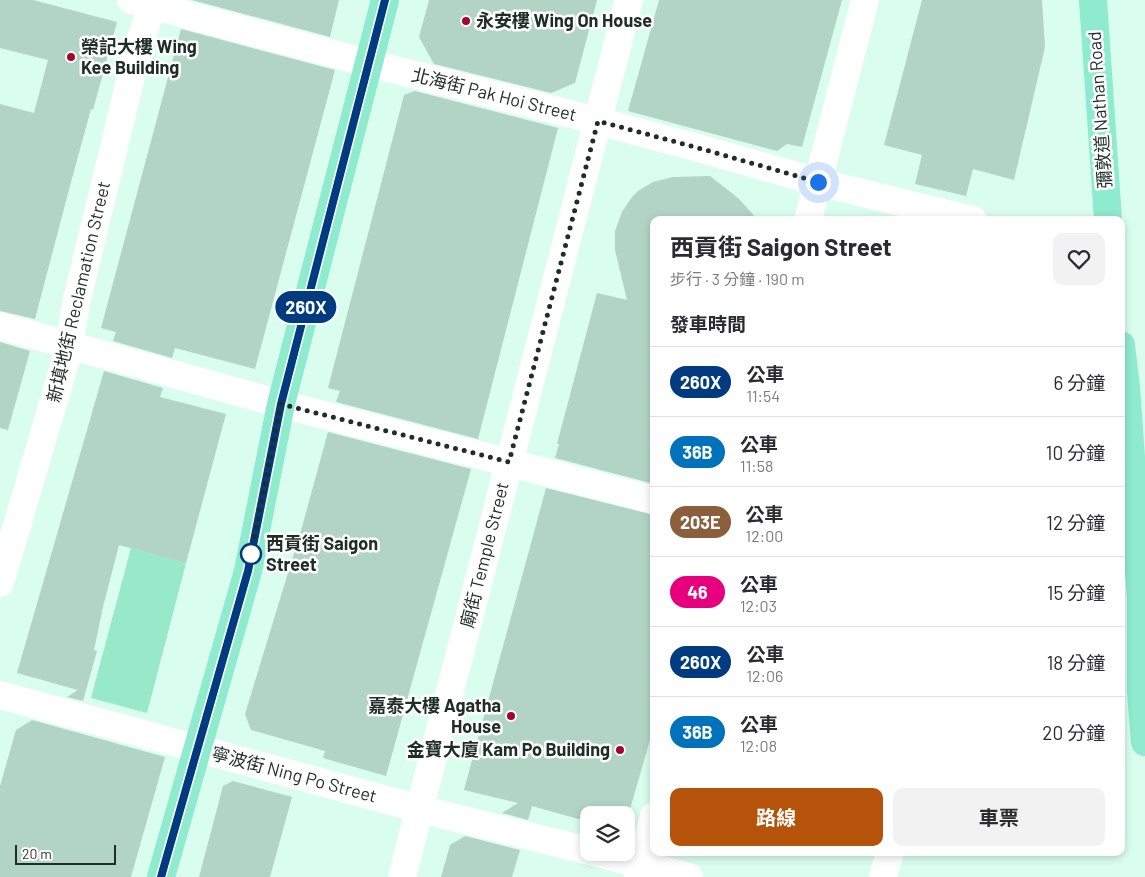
<!DOCTYPE html>
<html lang="zh-TW">
<meta charset="utf-8">
<style>
body{margin:0;font-family:Barlow,"Noto Sans TC",sans-serif;background:#f2f2f3;color:#2b2b33;height:100vh;display:flex;flex-direction:column;font-size:19px;white-space:nowrap}
*{box-sizing:border-box;margin:0}
p{font-size:16px;color:#7c7c81}
.icon{flex:none;width:28px;height:28px;fill:none;stroke:currentColor;stroke-width:2;stroke-linecap:round;stroke-linejoin:round}
.map{position:relative;flex:1;overflow:hidden}
.details{position:absolute;left:650px;top:216px;width:475px;height:640px;display:flex;flex-direction:column;background:#fff;border-radius:10px;box-shadow:0 2px 8px #0003}
.details>*{flex:none}
.badge{padding:0 10px;border-radius:16px;font-size:18px;line-height:32px}
.fabs{position:absolute;left:580px;top:806px;display:grid;gap:10px}
.fabs a{display:grid;place-items:center;width:55px;height:55px;border-radius:10px;background:#fff;box-shadow:0 2px 8px #0003;font-size:25px}
.scale{position:absolute;left:15px;bottom:12px;width:101px;box-sizing:border-box;padding-left:5px;border:2px solid #1f2d27;border-top:0;font-size:14px;line-height:18px;white-space:nowrap;color:#1f2d27;-webkit-text-stroke:4px #fff;paint-order:stroke}
.you{position:absolute;width:25px;height:25px;margin:-12px;border:4px solid #fff;border-radius:50%;background:#1a73e8;box-shadow:0 0 0 8px #1a73e833}
.map>.badge{position:absolute;translate:-50% -50%;box-shadow:0 0 0 2px #fff}
h2{padding:0 20px;font-size:19px;line-height:45px}
.round{display:grid;place-items:center;flex:none;width:52px;height:52px;border-radius:10px;background:#f2f2f3}
.head{display:flex;align-items:center;justify-content:space-between;height:85px;padding:0 20px}
h1{font-size:24px;font-weight:700;line-height:38px}
.primary-button{display:flex;gap:10px;margin-top:auto;padding:10px 20px}
.primary-button a{flex:1;height:58px;border-radius:10px;background:#b45309;color:#fff;font-size:20px;font-weight:700;line-height:58px;text-align:center}
.primary-button a+a{background:#f2f2f3;color:#2b2b33}
ul{padding:0;list-style:none}
li{display:flex;align-items:center;gap:15px;height:70px;padding:0 20px;border-top:1px solid #e1e1e2}
li div{flex:1}
li b{display:block;font-size:19px}
li em{font-style:normal}
li .badge{min-width:55px;font-weight:700;text-align:center}
.map>svg:first-child{display:block}
.green{fill:#98e9ca}
.building{fill:#b2d4c6}
.lines{fill:none;stroke-linecap:round;stroke-linejoin:round}
.minor{stroke:#fff;stroke-width:28}
.major{stroke:#8febce;stroke-width:28}
.line-casing{stroke:#fff;stroke-width:11}
.line{stroke:#003b80;stroke-width:8}
.walk{stroke:#1f2d27;stroke-width:5;stroke-dasharray:0 9}
.poi-dot{fill:#a3052d;stroke:#fff;stroke-width:2}
.stop-dot{fill:#fff;stroke:#003b80;stroke-width:2.5}
.labels{text-anchor:middle;stroke-width:5;stroke-linejoin:round;paint-order:stroke}
.poi-label{font-size:18px;font-weight:bold;fill:#1f2d27;stroke:#fff;text-anchor:start}
.street-label{font-size:18px;fill:#1f2d27;stroke:#fff}
.stop-label{font-size:18px;font-weight:bold;fill:#1f2d27;stroke:#fff;text-anchor:start}
</style>
<div class="map">
<svg width="1145" height="877" viewBox="0 0 1145 877">
<rect width="100%" height="100%" fill="#d9fdee"/>
<path class="green" d="M131 548 186 563 147 713 91 698Z"/>
<g class="building">
<path d="M0 0H33L117 22 93 110 91 109 71 182 35 319 0 311V104L34 113 48 60 0 48Z"/>
<path d="M192 0H339L330 37Z"/>
<path d="M429 0H597L575 83 551 93 434 64 419 37Z"/>
<path d="M659 0H842L802 147 787 144 777 151 628 111Z"/>
<path d="M922 0H1042L1045 47 1014 180 973 169 966 196 915 184 922 155 884 145Z"/>
<path d="M181 29 335 70 255 369 175 348 172 358 113 341 116 332 101 328Z"/>
<path d="M415 91 558 128 478 439 336 402 340 391 328 388 404 95Z"/>
<path d="M710 176 738 198 758 220H654V484L555 458 559 444H557L597 293 627 300 615 250V231L622 212 632 197 638 191 653 182 673 177Z"/>
<path d="M0 342 30 351 8 430 0 428Z"/>
<path d="M104 371 163 388 160 397 226 414 186 563 119 545 103 607 94 650 97 651 83 701 67 697 78 690 17 673Z"/>
<path d="M328 432 471 469 386 776 323 758 325 751 251 730 245 714 302 527Z"/>
<path d="M546 488 654 515V726L626 823V815H589V822L532 806 528 820 502 813 518 803 464 790Z"/>
<path d="M32 720 165 757 131 877H0V786L16 730Z"/>
<path d="M233 781 292 797 270 877H199L223 786Z"/>
<path d="M465 836 520 850 512 877H441L450 845Z"/>
</g>
<g class="lines">
<g class="minor">
<path d="M131 0 368 63 598 121 702 149 818 182 973 220"/>
<path d="M808 220 865 0"/>
<path d="M0 326 281 404 654 500"/>
<path d="M0 583 67 356 77 299 140 40 153 6V0"/>
<path d="M0 695 420 809 589 851"/>
<path d="M594 852 689 877"/>
<path d="M402 877 629 0"/>
<path d="M638 877 654 816"/>
<path d="M883 877 890 852"/>
</g>
<g class="major">
<path d="M1093 0 1108 220"/>
<path d="M1121 345 1126 387 1141 598V692L1145 742"/>
<path d="M161 877 248 571 281 404 385 0"/>
</g>
</g>
<g class="lines">
<defs>
<path id="line" d="M161 877 248 571 281 404 385 0"/>
</defs>
<use href="#line" class="line-casing"/>
<use href="#line" class="line"/>
<path class="walk" d="M251 554 281 404 509 462 598 121 702 149 818 182"/>
</g>
<g class="poi-dot">
<circle cx="466" cy="21" r="5"/>
<circle cx="71" cy="57" r="5"/>
<circle cx="511" cy="716" r="5"/>
<circle cx="620" cy="750" r="5"/>
</g>
<circle class="stop-dot" cx="251" cy="554" r="10"/>
<g class="labels">
<g class="poi-label">
<text x="476" y="27">永安樓 Wing On House</text>
<text x="81" y="53">榮記大樓 Wing<tspan x="81" dy="21">Kee Building</tspan></text>
<text x="501" y="712" text-anchor="end">嘉泰大樓 Agatha<tspan x="501" dy="21">House</tspan></text>
<text x="610" y="756" text-anchor="end">金寶大廈 Kam Po Building</text>
</g>
<g class="street-label">
<text transform="translate(494 95) rotate(14)" y="6">北海街 Pak Hoi Street</text>
<text transform="translate(1100 110) rotate(-94)" y="6">彌敦道 Nathan Road</text>
<text transform="translate(79 292) rotate(-77)" y="6">新填地街 Reclamation Street</text>
<text transform="translate(485 555) rotate(-76)" y="6">廟街 Temple Street</text>
<text transform="translate(294 775) rotate(15)" y="6">寧波街 Ning Po Street</text>
</g>
<g class="stop-label">
<text x="266" y="550">西貢街 Saigon<tspan x="266" dy="21">Street</tspan></text>
</g>
</g>
</svg>
<div class="fabs">
<a><svg class="icon" aria-label="layers" viewBox="0 0 24 24"><path d="M12 4l9 5-9 5-9-5zM3 14l9 5 9-5"/></svg></a>
</div>
<div class="scale">20 m</div>
<div class="you" style="left:818px;top:182px"></div>
<b class="badge" style="left:306px;top:307px;background:#003b80;color:#fff">260X</b>
<section class="details">
<div class="head"><div><h1>西貢街 Saigon Street</h1><p>步行 · 3 分鐘 · 190 m</p></div><a class="round"><svg class="icon" aria-label="heart" viewBox="0 0 24 24"><path d="M12 20l-8-8c-3-5 5-10 8-4 3-6 11-1 8 4z"/></svg></a></div>
<h2>發車時間</h2>
<ul>
<li><span class="badge" style="background:#003b80;color:#fff">260X</span><div><b>公車</b><p>11:54</p></div><em>6 分鐘</em></li>
<li><span class="badge" style="background:#0072bc;color:#fff">36B</span><div><b>公車</b><p>11:58</p></div><em>10 分鐘</em></li>
<li><span class="badge" style="background:#8b5e3c;color:#fff">203E</span><div><b>公車</b><p>12:00</p></div><em>12 分鐘</em></li>
<li><span class="badge" style="background:#e6007e;color:#fff">46</span><div><b>公車</b><p>12:03</p></div><em>15 分鐘</em></li>
<li><span class="badge" style="background:#003b80;color:#fff">260X</span><div><b>公車</b><p>12:06</p></div><em>18 分鐘</em></li>
<li><span class="badge" style="background:#0072bc;color:#fff">36B</span><div><b>公車</b><p>12:08</p></div><em>20 分鐘</em></li>
</ul>
<div class="primary-button"><a>路線</a><a>車票</a></div>
</section>
</div>
